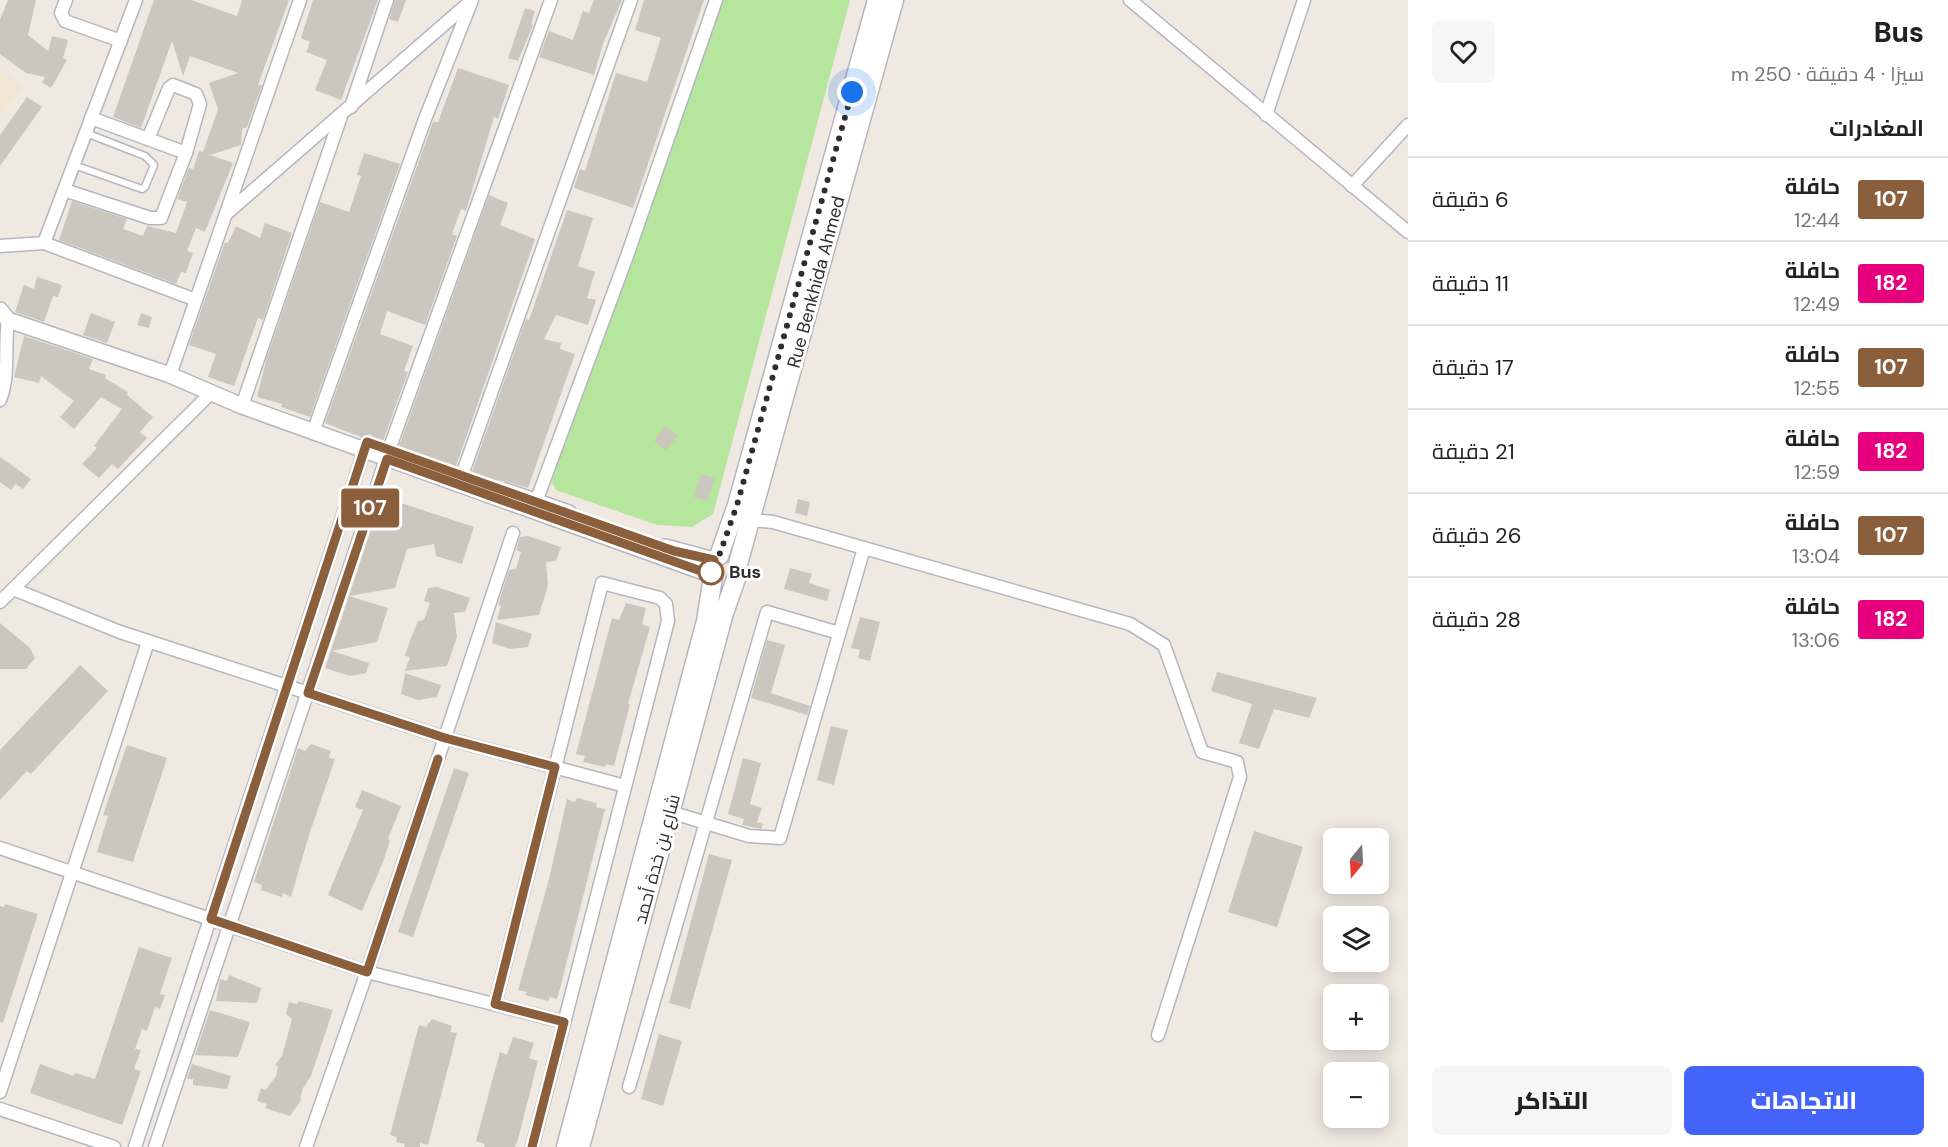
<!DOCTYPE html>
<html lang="ar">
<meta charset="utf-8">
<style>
body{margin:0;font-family:"DM Sans",Cairo,sans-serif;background:#f6f6f6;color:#222;direction:rtl;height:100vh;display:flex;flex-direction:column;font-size:22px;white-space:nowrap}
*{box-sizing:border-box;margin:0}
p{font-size:20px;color:#767676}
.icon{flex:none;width:33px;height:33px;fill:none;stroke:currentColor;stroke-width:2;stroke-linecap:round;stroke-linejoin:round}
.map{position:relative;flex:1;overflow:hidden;direction:ltr}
.panel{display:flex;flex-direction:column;background:#fff;width:540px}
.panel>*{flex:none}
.badge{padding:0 12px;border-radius:4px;font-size:21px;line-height:39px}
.needle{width:39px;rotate:198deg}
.buttons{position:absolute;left:1323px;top:828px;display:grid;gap:12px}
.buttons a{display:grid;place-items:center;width:66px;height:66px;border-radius:9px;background:#fff;box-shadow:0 3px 15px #0003;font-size:30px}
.you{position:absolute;width:30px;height:30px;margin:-15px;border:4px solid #fff;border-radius:50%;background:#1a73e8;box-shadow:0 0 0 9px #1a73e833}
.map>.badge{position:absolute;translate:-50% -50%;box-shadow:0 0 0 3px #fff}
h2{padding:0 24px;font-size:22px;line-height:54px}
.round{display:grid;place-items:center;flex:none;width:63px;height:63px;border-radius:9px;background:#f6f6f6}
.overview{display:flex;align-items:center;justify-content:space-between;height:102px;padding:0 24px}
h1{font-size:28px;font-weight:800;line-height:45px}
.action{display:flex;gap:12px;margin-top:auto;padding:12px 24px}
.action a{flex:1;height:69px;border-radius:9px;background:#4264fb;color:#fff;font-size:24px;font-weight:800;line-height:69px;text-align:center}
.action a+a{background:#f6f6f6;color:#222}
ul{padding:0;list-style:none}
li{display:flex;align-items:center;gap:18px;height:84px;padding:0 24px;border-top:2px solid #e0e0e0}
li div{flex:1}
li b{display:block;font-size:22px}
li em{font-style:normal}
li .badge{min-width:66px;font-weight:700;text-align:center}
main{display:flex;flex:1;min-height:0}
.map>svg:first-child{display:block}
.education{fill:#f0e6d1}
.green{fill:#b6e59e}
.building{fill:#cbc7bf}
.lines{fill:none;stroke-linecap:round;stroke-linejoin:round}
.service-casing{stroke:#b4b7c1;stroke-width:9}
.minor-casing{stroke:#b4b7c1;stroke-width:15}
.tertiary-casing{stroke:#b4b7c1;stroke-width:18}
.secondary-casing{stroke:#b4b7c1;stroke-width:21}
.service{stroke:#fff;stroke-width:6}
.minor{stroke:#fff;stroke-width:12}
.tertiary{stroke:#fff;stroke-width:15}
.secondary{stroke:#fff;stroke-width:18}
.line-casing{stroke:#fff;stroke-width:14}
.line{stroke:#8b5e3c;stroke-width:9}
.walk{stroke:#2e2e2e;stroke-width:6;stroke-dasharray:0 10.8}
.stop-dot{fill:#fff;stroke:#8b5e3c;stroke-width:3}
.labels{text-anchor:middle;stroke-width:6;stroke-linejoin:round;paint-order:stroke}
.street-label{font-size:18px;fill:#2e2e2e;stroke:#fff}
.stop-label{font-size:18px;font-weight:bold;fill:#2e2e2e;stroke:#fff;text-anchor:start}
</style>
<main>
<section class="panel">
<div class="overview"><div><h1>Bus</h1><p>سيرًا · 4 دقيقة · 250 m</p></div><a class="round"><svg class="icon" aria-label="heart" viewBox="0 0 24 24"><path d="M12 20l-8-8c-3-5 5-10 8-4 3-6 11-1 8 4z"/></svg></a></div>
<h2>المغادرات</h2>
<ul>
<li><span class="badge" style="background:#8b5e3c;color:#fff">107</span><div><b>حافلة</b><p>12:44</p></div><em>6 دقيقة</em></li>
<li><span class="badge" style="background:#e6007e;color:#fff">182</span><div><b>حافلة</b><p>12:49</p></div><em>11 دقيقة</em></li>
<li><span class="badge" style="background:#8b5e3c;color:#fff">107</span><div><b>حافلة</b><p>12:55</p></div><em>17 دقيقة</em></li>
<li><span class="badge" style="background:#e6007e;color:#fff">182</span><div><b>حافلة</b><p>12:59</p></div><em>21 دقيقة</em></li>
<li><span class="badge" style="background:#8b5e3c;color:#fff">107</span><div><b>حافلة</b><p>13:04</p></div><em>26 دقيقة</em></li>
<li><span class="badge" style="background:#e6007e;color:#fff">182</span><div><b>حافلة</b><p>13:06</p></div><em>28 دقيقة</em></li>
</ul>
<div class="action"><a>الاتجاهات</a><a>التذاكر</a></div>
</section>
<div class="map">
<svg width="1408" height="1147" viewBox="0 0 1408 1147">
<rect width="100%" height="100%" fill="#efe9e1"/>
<path class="education" d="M0 69 23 88 0 116Z"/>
<path class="green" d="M719 0H850L713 514 692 527 657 525 556 490 550 479Z"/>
<g class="building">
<path d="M8 0H36L28 35 48 51 52 36 68 40 63 58 67 60 51 88 42 82 45 77 26 73 0 54V20Z"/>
<path d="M154 0H191L237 16 242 0H289L258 85H262L247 127 242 129 241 145 210 155 233 163 205 232 196 228 187 251 193 253 186 273 181 272 176 284 59 240 72 201 127 219 123 229 143 236 147 226 176 233 187 202 177 199 189 168 193 169 199 151 203 152 218 109 209 83 238 73 190 56 183 76 172 41 141 128 113 117Z"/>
<path d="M313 0H378L341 100 315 90 327 60 306 52 310 42 301 38Z"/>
<path d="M395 0H406L398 22 389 19Z"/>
<path d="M594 0H622L603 44 594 75 539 57 549 31 573 40 583 11 589 13Z"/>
<path d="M644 0H704L633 208 574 188 580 169 585 171 616 73 647 82 661 38 635 30Z"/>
<path d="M525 8 535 11 531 24 533 25 518 61 508 58Z"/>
<path d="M458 68 509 85 498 119 494 117 466 211 461 209 452 234 457 236 425 325 387 311 380 334 413 346 404 371 408 372 382 444H378L370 434 361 437 325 423 433 122H438Z"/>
<path d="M27 97 42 107 0 166V135Z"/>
<path d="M364 153 400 164 310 417 281 407 282 404 257 397 267 357 320 202 349 212 361 176 357 175Z"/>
<path d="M489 195 508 203 500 225 535 239 455 469 398 449Z"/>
<path d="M567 210 593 218 578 266 595 272 587 298 596 300 588 325 556 315 544 339 561 343 560 349 575 354 528 488 509 482 494 480 493 482 471 475 526 319 529 320Z"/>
<path d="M265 223 292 233 263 320 258 318 234 386 208 377 216 354 189 345 225 242 228 243 236 226 260 238Z"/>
<path d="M37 277 62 285 58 297 53 296 44 322 15 312 24 285 34 289Z"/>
<path d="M91 313 115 322 107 343 83 335Z"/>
<path d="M141 313 152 317 149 328 137 325Z"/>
<path d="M24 336 93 359 89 369 106 375 105 378 128 392 127 395 153 417 140 432 147 438 118 469 112 464 99 478 82 464 97 448 94 446 122 409 101 397 74 429 60 417 74 401 41 376 39 383 14 377Z"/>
<path d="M665 426 678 436 666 450 654 441Z"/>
<path d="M0 457 31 479 23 489 16 484 11 490 0 482Z"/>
<path d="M701 474 715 478 707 501 694 497Z"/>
<path d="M386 498 474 527 462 564 436 556 434 544 407 549 395 588 349 596 388 608 377 642 332 651 369 663 366 673 350 676 325 668 377 511 383 510Z"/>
<path d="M798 499 810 502 807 516 795 513Z"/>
<path d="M528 536 561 547 556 561 546 562 548 586 539 615 497 620 501 606 498 605 509 570 516 569 521 552 516 550 520 537Z"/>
<path d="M790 568 812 574 809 583 830 590 827 601 784 589Z"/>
<path d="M437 587 470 598 465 612 454 613 457 637 447 666 405 671 410 657 405 656 409 643 418 621 424 620 430 603 424 601 428 588Z"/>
<path d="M626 603 646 608 642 624 650 627 628 704H630L614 766 606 764 605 767 583 762 585 756 576 754 612 618 619 620Z"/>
<path d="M860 617 880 622 870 661 858 658 860 650 851 648Z"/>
<path d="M496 622 532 634 528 647 510 649 492 643Z"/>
<path d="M0 623 30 648 35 658 26 669H0Z"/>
<path d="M767 640 785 645 771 693 810 706 807 715 751 698Z"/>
<path d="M80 665 108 691 31 774 27 771 0 800V750Z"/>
<path d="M1217 672 1317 698 1309 718 1274 709 1259 749 1239 743 1252 704 1211 691Z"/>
<path d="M405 673 441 685 437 697 418 700 401 694Z"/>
<path d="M831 726 848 730 834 785 817 780Z"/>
<path d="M311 744 331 751 329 758 335 759 309 835 291 897 283 893 282 897 261 890 262 885 254 882 298 748 305 751Z"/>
<path d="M127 745 167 758 133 862 97 852 108 816 103 815Z"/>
<path d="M743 758 761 763 750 804 762 808 757 822 763 824 761 829 742 825 744 819 728 814Z"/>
<path d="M454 768 469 773 413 937 398 932Z"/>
<path d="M362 790 401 806 388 839 390 840 383 862 362 911 328 895 363 810 355 807Z"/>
<path d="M577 798 597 803 596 807 605 809 561 985 557 999 550 997 548 1001 525 995 527 992 518 990 549 879 567 799 575 802Z"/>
<path d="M1254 831 1303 847 1277 927 1228 912Z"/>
<path d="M709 854 732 860 690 1009 669 1003Z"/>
<path d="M5 904 38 914 3 1023 0 1022V906L4 907Z"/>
<path d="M139 947 172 958 160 994 165 995 160 1009 155 1007 147 1031 142 1029 135 1049 141 1050 134 1069 141 1071 122 1125 30 1093 40 1064 74 1076 75 1073 95 1079Z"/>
<path d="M229 975 261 988 257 1003 216 1001 220 979 227 981Z"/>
<path d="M299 1001 333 1010 311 1076 303 1088 300 1098 302 1099 290 1116 265 1108 267 1104 257 1101 261 1088 266 1090 276 1076 278 1067 275 1065 282 1056 292 1019 286 1014 289 1002 297 1004Z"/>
<path d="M210 1010 250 1022 238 1057 195 1055Z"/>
<path d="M432 1019 452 1026 450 1032 457 1033 428 1145 420 1143V1147H404L405 1144 396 1142 397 1137 390 1135 419 1025 426 1027Z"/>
<path d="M659 1034 682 1041 663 1106 641 1099Z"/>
<path d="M513 1037 534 1043 529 1058 538 1061 518 1139 515 1147H484L485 1144 476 1141 498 1059 500 1052 507 1055Z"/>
<path d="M192 1064 231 1076 227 1089 193 1085V1079H187Z"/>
</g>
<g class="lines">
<defs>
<path id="service" d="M74 165 142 189 145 187 154 165 145 156 86 133"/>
<g id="minor">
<path d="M66 0 61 13 65 21 121 41"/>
<path d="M1130 0 1408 232"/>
<path d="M351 107 387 0"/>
<path d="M1266 115 1304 0"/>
<path d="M148 139 169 88 173 85 196 94 200 104 186 153"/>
<path d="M1352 186 1408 125"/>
<path d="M64 190 150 218H161L186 153 91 118"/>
<path d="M226 214 471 1"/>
<path d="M44 243 136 0"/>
<path d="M0 246 44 243 196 300"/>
<path d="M170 375 300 0"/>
<path d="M0 400C10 375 4 347 8 320"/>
<path d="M242 406 341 116"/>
<path d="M316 424 425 119 472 0"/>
<path d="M462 475 631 0"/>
<path d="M533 510 627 256 716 0"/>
<path d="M750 520 773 522 1130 624 1164 645 1202 752 1237 762 1240 777 1158 1035"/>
<path d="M13 589 120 632 308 693 445 738 625 786"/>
<path d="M0 602 212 392"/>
<path d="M670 812 749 836 780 838 864 548"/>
<path d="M0 848 367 972 564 1022"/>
<path d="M495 1004 602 583 660 598 666 604 668 621 532 1147"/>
<path d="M629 1087 767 612 839 633"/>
<path d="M0 1092 148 642"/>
<path d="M0 1109 114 1147"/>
<path d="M135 1147 367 442"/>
<path d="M155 1147 389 450 551 0"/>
<path d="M306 1147 367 972 513 533"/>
</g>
<g id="tertiary">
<path d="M0 310 8 320 170 375 242 406 712 575"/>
<path d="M506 491 569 513"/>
<path d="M665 547 714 560"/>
</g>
<g id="secondary">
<path d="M719 556 737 505 877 0"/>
<path d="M738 564 894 0"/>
<path d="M566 1147 706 621 713 577"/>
<path d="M580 1147 724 613 738 573"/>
</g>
</defs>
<use href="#service" class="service-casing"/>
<use href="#minor" class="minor-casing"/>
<use href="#tertiary" class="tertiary-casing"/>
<use href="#secondary" class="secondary-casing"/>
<use href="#service" class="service"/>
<use href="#minor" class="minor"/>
<use href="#tertiary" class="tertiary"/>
<use href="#secondary" class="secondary"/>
</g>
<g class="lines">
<defs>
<path id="line" d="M438 759 367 972 211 919 367 442 674 551 714 560 710 567 712 575 387 459 308 693 445 738 555 767 495 1004 564 1022 532 1147"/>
</defs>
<use href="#line" class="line-casing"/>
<use href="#line" class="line"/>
<path class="walk" d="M711 572V565L719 556 737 505 852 92"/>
</g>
<circle class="stop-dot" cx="711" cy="572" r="12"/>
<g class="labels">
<g class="street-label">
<text transform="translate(816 282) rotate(-75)" y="6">Rue Benkhida Ahmed</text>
<text transform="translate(657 859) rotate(-75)" y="6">شارع بن خدة أحمد</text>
</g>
<g class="stop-label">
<text x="729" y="578">Bus</text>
</g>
</g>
</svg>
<div class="buttons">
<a><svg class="needle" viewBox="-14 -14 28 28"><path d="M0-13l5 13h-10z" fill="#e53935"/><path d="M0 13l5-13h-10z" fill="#767676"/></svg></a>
<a><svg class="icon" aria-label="layers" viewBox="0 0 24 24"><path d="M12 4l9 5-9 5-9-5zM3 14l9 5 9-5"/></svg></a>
<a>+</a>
<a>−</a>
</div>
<div class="you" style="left:852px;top:92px"></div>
<b class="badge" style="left:370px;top:508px;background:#8b5e3c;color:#fff">107</b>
</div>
</main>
